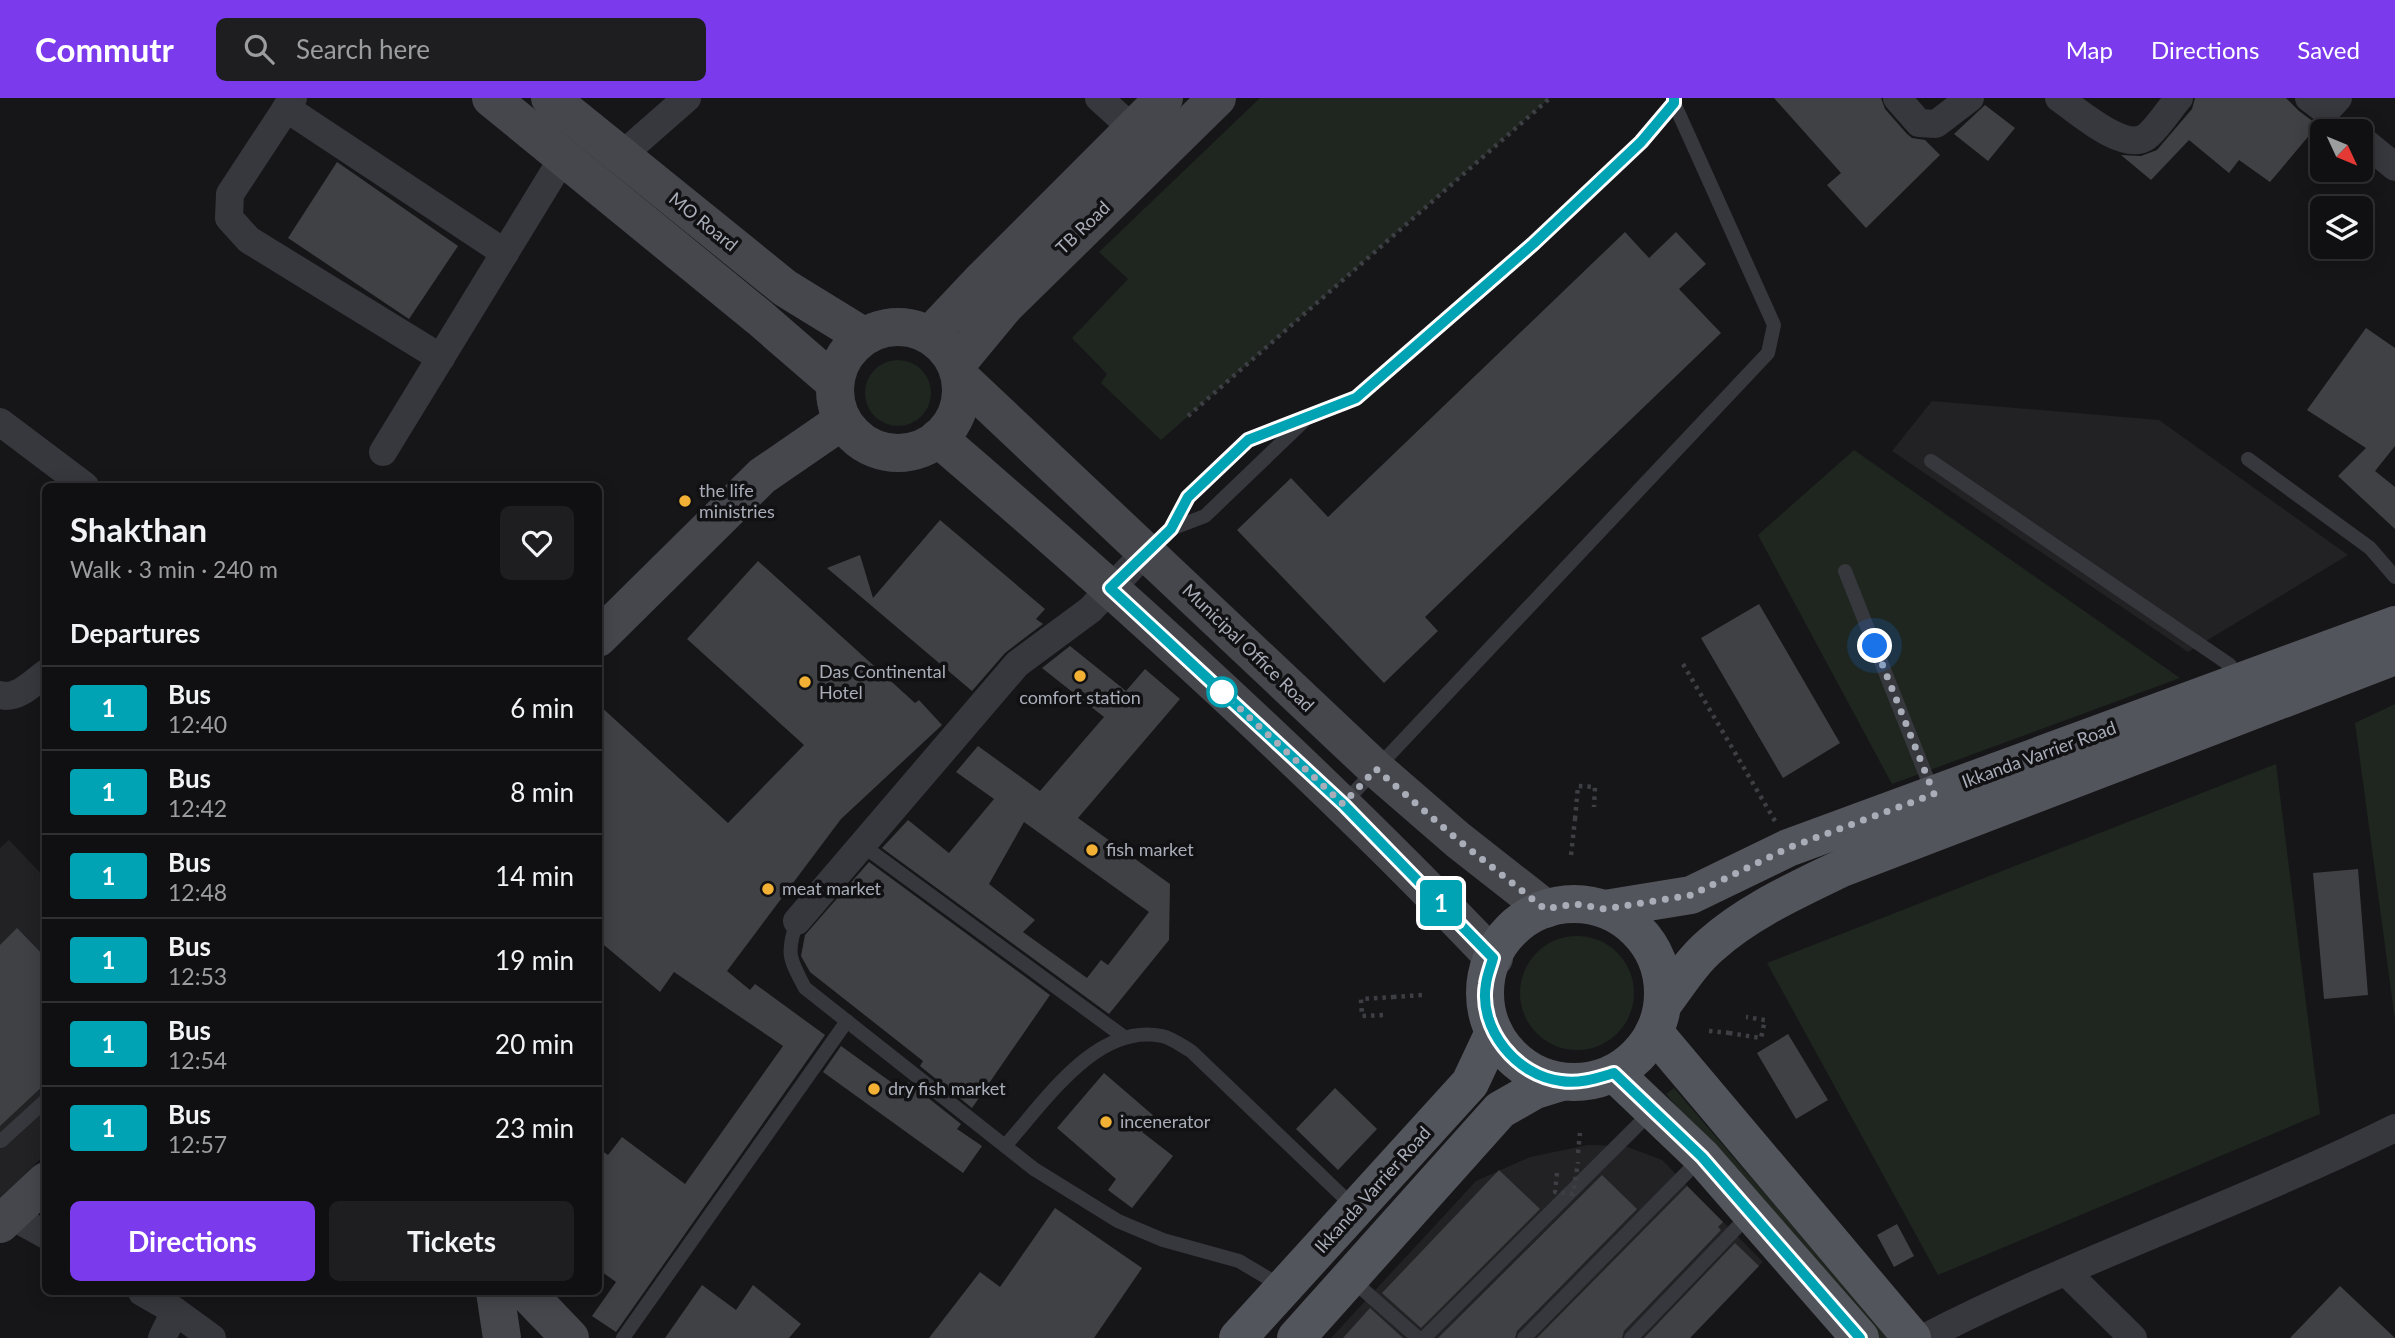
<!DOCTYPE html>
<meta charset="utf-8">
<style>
body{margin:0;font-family:Lato,sans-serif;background:#1e1e20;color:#f1f3f6;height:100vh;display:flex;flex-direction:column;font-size:26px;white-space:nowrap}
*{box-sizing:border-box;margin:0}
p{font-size:23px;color:#9c9d9f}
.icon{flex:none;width:38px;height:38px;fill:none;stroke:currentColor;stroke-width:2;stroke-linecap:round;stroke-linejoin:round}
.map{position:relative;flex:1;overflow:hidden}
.side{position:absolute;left:42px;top:385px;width:560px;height:812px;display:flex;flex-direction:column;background:#101012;border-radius:10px;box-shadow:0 4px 18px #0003,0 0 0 2px #303032}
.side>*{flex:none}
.badge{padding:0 14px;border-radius:5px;font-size:24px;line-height:46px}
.needle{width:46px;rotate:134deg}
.fabs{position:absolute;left:2310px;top:21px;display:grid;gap:14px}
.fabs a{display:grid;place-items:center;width:63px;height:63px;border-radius:10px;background:#101012;box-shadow:0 4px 18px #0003,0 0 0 2px #303032;font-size:35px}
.you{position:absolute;width:35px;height:35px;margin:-18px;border:5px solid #fff;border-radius:50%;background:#1a73e8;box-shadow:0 0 0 10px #1a73e833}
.map>.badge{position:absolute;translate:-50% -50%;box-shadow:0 0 0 4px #fff}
h2{padding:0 28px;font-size:26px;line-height:63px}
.round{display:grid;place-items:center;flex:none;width:74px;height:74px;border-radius:10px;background:#1e1e20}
.head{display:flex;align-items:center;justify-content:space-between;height:119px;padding:0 28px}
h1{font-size:33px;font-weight:700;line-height:52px}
.cta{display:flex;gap:14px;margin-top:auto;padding:14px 28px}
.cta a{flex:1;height:80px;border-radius:10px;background:#7c3aed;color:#fff;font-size:28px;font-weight:700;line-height:80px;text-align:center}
.cta a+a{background:#1e1e20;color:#f1f3f6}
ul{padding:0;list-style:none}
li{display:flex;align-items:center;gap:21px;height:84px;padding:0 28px;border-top:2px solid #303032}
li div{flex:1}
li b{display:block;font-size:26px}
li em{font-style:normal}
li .badge{min-width:77px;font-weight:700;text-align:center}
header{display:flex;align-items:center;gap:42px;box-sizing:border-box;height:98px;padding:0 35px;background:#7c3aed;color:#fff}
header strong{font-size:33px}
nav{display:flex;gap:38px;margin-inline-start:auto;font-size:24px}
.search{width:490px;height:63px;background:#1e1e20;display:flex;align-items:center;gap:18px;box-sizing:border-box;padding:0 24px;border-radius:10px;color:#9c9d9f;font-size:26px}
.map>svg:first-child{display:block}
.built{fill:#222225}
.green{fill:#1e261f}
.building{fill:#404145;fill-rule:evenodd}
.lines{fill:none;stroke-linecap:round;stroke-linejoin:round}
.path{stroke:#3d3f44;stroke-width:4.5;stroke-dasharray:3.5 5;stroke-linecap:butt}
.lane{stroke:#37383d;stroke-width:14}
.street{stroke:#37383d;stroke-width:28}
.secondary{stroke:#45474d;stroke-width:38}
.primary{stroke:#53555c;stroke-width:38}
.path-bridge{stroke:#3d3f44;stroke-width:4.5;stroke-dasharray:3.5 5;stroke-linecap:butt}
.line-casing{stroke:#fff;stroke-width:16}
.line{stroke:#00a3b4;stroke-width:10}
.walk{stroke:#a8adb8;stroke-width:7;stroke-dasharray:0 12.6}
.poi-dot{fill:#f2b134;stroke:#111113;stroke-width:2.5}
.stop-dot{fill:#fff;stroke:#00a3b4;stroke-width:3.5}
.labels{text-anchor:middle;stroke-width:7;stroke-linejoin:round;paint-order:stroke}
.street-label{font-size:18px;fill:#a8adb8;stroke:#111113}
.poi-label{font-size:18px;fill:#a8adb8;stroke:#111113;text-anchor:start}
</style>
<header>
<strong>Commutr</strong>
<div class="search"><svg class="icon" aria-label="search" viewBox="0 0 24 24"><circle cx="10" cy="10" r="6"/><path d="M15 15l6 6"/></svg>Search here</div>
<nav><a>Map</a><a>Directions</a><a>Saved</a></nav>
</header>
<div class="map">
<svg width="2395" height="1240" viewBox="0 0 2395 1240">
<rect width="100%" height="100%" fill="#161618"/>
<g class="built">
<path d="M1932 303 2159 322 2348 457 2188 554 1892 353Z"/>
<path d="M9 742 45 780 46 1055 0 1102V750Z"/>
<path d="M1588 1047 1625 1048 1662 1062 1763 1164 1690 1240H1331L1476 1083 1530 1059Z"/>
</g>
<g class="green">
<path d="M1260 0H1550L1161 342 1101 285 1107 276 1072 240 1128 181 1099 154Z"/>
<circle cx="898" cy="295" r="33"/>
<path d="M1854 352 2180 580 1892 686 1758 437Z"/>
<path d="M2395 606V922L2355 625Z"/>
<path d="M2276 666 2320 1016 1938 1177 1767 865Z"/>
<circle cx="1577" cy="895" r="57"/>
<path d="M1674 990 1889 1240H1876L1666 996Z"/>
</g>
<g class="building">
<path d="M1774 0H1881L1885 11 1907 36 1912 40 1925 42 1940 57 1866 130 1827 87 1841 75Z"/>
<path d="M2195 0H2286L2299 13 2318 27 2270 84 2239 62 2229 75 2189 42 2151 82 2121 57 2141 58 2157 52 2192 11Z"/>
<path d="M1985 7 2015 30 1988 63 1954 36Z"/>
<path d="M337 64 458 148 409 221 288 140Z"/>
<path d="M1625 134 1649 160 1676 134 1706 166 1679 191 1721 235 1425 519 1438 533 1384 585 1237 432 1291 380 1328 419Z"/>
<path d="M2366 230 2395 250V348L2375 373 2395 389V431L2338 378 2366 350 2307 312Z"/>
<path d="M940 422 1045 511 1036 521 1043 526 1005 555 972 593 827 470 860 457 873 500Z"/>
<path d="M758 463 915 605 919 602 942 627 841 721 727 873 750 892 755 886 825 937 616 1234 592 1218 616 1184 598 1171V1050L608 1057 622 1039 685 1086 783 948 674 874 660 894 598 842V606L728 725 804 647 687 541Z"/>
<path d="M1759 506 1840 645 1783 680 1701 540Z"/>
<path d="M1070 548 1126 593 1145 571 1180 601 1078 720 1170 786 1169 842 1109 916 882 750 908 722 949 755 994 701 956 674 978 648 1040 693 1104 619 1042 570ZM1024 724 1149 814 1108 867 1101 862 1087 880 1023 834 1035 822 989 786Z"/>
<path d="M869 764 1050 897 972 1010 920 968 923 963 810 874 801 858 805 837Z"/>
<path d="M2358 771 2368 897 2324 901 2313 775Z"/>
<path d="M17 830 46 860V985L0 1028V847Z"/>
<path d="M1788 936 1828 1002 1796 1021 1757 955Z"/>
<path d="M841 948 902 992 908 984 961 1026 957 1031 982 1048 963 1075 823 974Z"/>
<path d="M1104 975 1155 1019 1142 1034 1173 1058 1132 1110 1108 1092 1116 1081 1057 1030Z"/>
<path d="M1335 990 1377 1031 1338 1072 1296 1031Z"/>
<path d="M1499 1072 1540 1111 1421 1230 1382 1195Z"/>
<path d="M1602 1077 1637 1111 1517 1233 1515 1240H1438Z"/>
<path d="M1687 1088 1723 1124 1718 1129 1721 1132 1624 1233 1622 1240H1537Z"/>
<path d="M1055 1110 1142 1170 1094 1240H929L980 1174 1000 1189Z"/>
<path d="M1897 1126 1914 1158 1894 1169 1877 1137Z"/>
<path d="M1735 1145 1759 1168 1690 1240H1644Z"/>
<path d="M702 1187 736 1212 753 1187 801 1226 789 1240H665Z"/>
<path d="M2340 1188 2395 1240H2290Z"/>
<path d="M1370 1210 1403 1240H1343Z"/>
</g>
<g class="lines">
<g class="path">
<path d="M1188 318 1550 0"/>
<path d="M1683 566 1775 723"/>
<path d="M1571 757 1575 721"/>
<path d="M1393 899 1423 897"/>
<path d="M1709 933 1730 935"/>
<path d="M1578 1055 1580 1035"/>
</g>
<g class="lane">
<path d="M2248 361 2370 450 2395 479"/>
<path d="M1931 363 2230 567"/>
<path d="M1171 431 1205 418 1304 323"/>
<path d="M1148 452 1171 431 1188 399 1248 342 1356 300 1533 147 1641 44 1674 5V0"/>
<path d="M1845 473 1933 695"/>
<path d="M1343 706 1768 255 1774 227 1674 5"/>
<path d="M862 747 1124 939"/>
<path d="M797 823C786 855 789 860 805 890L1034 1071 1118 1123 1163 1142 1239 1163 1281 1188"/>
<path d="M0 1042 1 1043 46 1002"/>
<path d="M1005 1048C1044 1005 1096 924 1162 938 1172 940 1182 948 1191 953L1355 1110"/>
<path d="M1351 1181 1418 1240"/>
<path d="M623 1240 847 923"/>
<path d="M1424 1240 1653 1012"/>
<path d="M1524 1240 1701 1060"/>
<path d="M1631 1240 1750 1116"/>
</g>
<g class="street">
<path d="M293 0 230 96 229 120 249 142 441 260"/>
<path d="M1099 0 1133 31"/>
<path d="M1897 0 1919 25 1936 26 1970 0"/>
<path d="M2059 0C2078 13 2123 54 2146 39 2157 31 2170 10 2179 0"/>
<path d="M2309 0 2326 13 2338 0"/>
<path d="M286 10 505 155"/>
<path d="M2361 41 2395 69"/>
<path d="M622 57 687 0"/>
<path d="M0 324 85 388"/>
<path d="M383 354 564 58"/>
<path d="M0 597C17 602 33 585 46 575"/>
<path d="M797 823 1017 566 1090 512 1146 454"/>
<path d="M10 1117 46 1137"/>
<path d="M2066 1174 2133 1240"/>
<path d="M142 1194 175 1213 212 1240"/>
<path d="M162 1240 175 1213"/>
<path d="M1924 1240C2077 1161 2241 1106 2395 1030"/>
</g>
<g class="secondary">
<path d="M491 0 760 220 835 285"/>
<path d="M550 0 785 190 863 238"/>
<circle cx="898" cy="292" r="63"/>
<path d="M930 237 980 184 1164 0"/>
<path d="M956 267 1005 208 1217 0"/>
<path d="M960 279 1376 671 1458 742 1546 811"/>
<path d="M938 340C1131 505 1319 676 1494 860"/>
<path d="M598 540 762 378 842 323"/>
<path d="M0 1126 46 1083"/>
<path d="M495 1194 502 1240"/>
<path d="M526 1194 570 1240"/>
</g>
<g class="primary">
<circle cx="1574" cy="895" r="89"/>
<path d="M1605 811 1691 797 1788 750 2395 527"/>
<path d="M1663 906C1678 886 1692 863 1711 847 1749 813 1797 792 1842 770L2395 558"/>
<path d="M1654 934 1912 1240"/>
<path d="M1614 975 1702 1059 1860 1240"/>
<path d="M1238 1240 1470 985 1494 934"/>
<path d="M1296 1240 1500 1012 1535 992 1561 984"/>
</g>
<g class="path-bridge">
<path d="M1575 721 1578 688 1595 689 1594 709"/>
<path d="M1383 917 1362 918 1361 901 1393 899"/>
<path d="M1729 935 1761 940 1765 922 1746 919"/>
<path d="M1557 1075 1555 1094 1573 1096 1578 1064"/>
</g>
</g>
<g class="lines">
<defs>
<path id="line" d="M1674 0V5L1641 44 1533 146 1356 300 1248 342 1188 399 1171 431 1110 490 1343 706 1493 860C1491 868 1487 877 1486 886 1478 931 1517 978 1561 983 1580 986 1597 980 1614 975L1702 1059 1860 1240"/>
</defs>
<use href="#line" class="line-casing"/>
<use href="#line" class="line"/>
<path class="walk" d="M1222 594 1343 706 1376 671 1458 742 1545 811 1575 806 1605 811 1691 797 1788 750 1934 696 1875 548"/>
</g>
<g class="poi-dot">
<circle cx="685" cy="403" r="7"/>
<circle cx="1080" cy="578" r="7"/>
<circle cx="805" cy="584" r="7"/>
<circle cx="1092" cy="752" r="7"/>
<circle cx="768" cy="791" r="7"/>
<circle cx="874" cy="991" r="7"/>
<circle cx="1106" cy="1024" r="7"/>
</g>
<circle class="stop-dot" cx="1222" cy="594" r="14"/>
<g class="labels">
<g class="street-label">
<text transform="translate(703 124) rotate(39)" y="6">MO Roard</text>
<text transform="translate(1083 130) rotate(-44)" y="6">TB Road</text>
<text transform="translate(1248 550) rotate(44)" y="6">Municipal Office Road</text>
<text transform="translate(2039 657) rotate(-20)" y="6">Ikkanda Varrier Road</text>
<text transform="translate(1373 1092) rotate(-48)" y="6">Ikkanda Varrier Road</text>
</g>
<g class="poi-label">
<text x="699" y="399">the life<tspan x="699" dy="21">ministries</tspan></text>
<text x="819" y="580">Das Continental<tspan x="819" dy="21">Hotel</tspan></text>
<text x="1080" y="606" text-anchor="middle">comfort station</text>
<text x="1106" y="758">fish market</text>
<text x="782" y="797">meat market</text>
<text x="888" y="997">dry fish market</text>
<text x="1120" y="1030">incenerator</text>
</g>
</g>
</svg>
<div class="fabs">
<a><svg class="needle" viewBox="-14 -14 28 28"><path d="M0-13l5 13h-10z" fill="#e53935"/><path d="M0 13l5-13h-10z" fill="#9c9d9f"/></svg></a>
<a><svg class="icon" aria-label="layers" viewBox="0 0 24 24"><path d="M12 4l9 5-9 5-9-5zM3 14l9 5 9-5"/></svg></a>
</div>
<div class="you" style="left:1875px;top:548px"></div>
<b class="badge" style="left:1441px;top:805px;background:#00a3b4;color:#fff">1</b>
<section class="side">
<div class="head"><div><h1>Shakthan</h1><p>Walk · 3 min · 240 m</p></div><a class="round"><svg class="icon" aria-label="heart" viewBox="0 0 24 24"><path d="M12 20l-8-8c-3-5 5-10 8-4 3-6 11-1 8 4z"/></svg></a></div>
<h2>Departures</h2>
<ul>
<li><span class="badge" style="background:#00a3b4;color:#fff">1</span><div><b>Bus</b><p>12:40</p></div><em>6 min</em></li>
<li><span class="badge" style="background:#00a3b4;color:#fff">1</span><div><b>Bus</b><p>12:42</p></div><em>8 min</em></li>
<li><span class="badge" style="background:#00a3b4;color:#fff">1</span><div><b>Bus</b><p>12:48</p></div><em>14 min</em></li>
<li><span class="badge" style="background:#00a3b4;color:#fff">1</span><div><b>Bus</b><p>12:53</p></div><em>19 min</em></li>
<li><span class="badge" style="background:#00a3b4;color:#fff">1</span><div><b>Bus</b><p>12:54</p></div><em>20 min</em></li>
<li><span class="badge" style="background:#00a3b4;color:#fff">1</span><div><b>Bus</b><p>12:57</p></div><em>23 min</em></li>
</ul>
<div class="cta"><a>Directions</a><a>Tickets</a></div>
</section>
</div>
